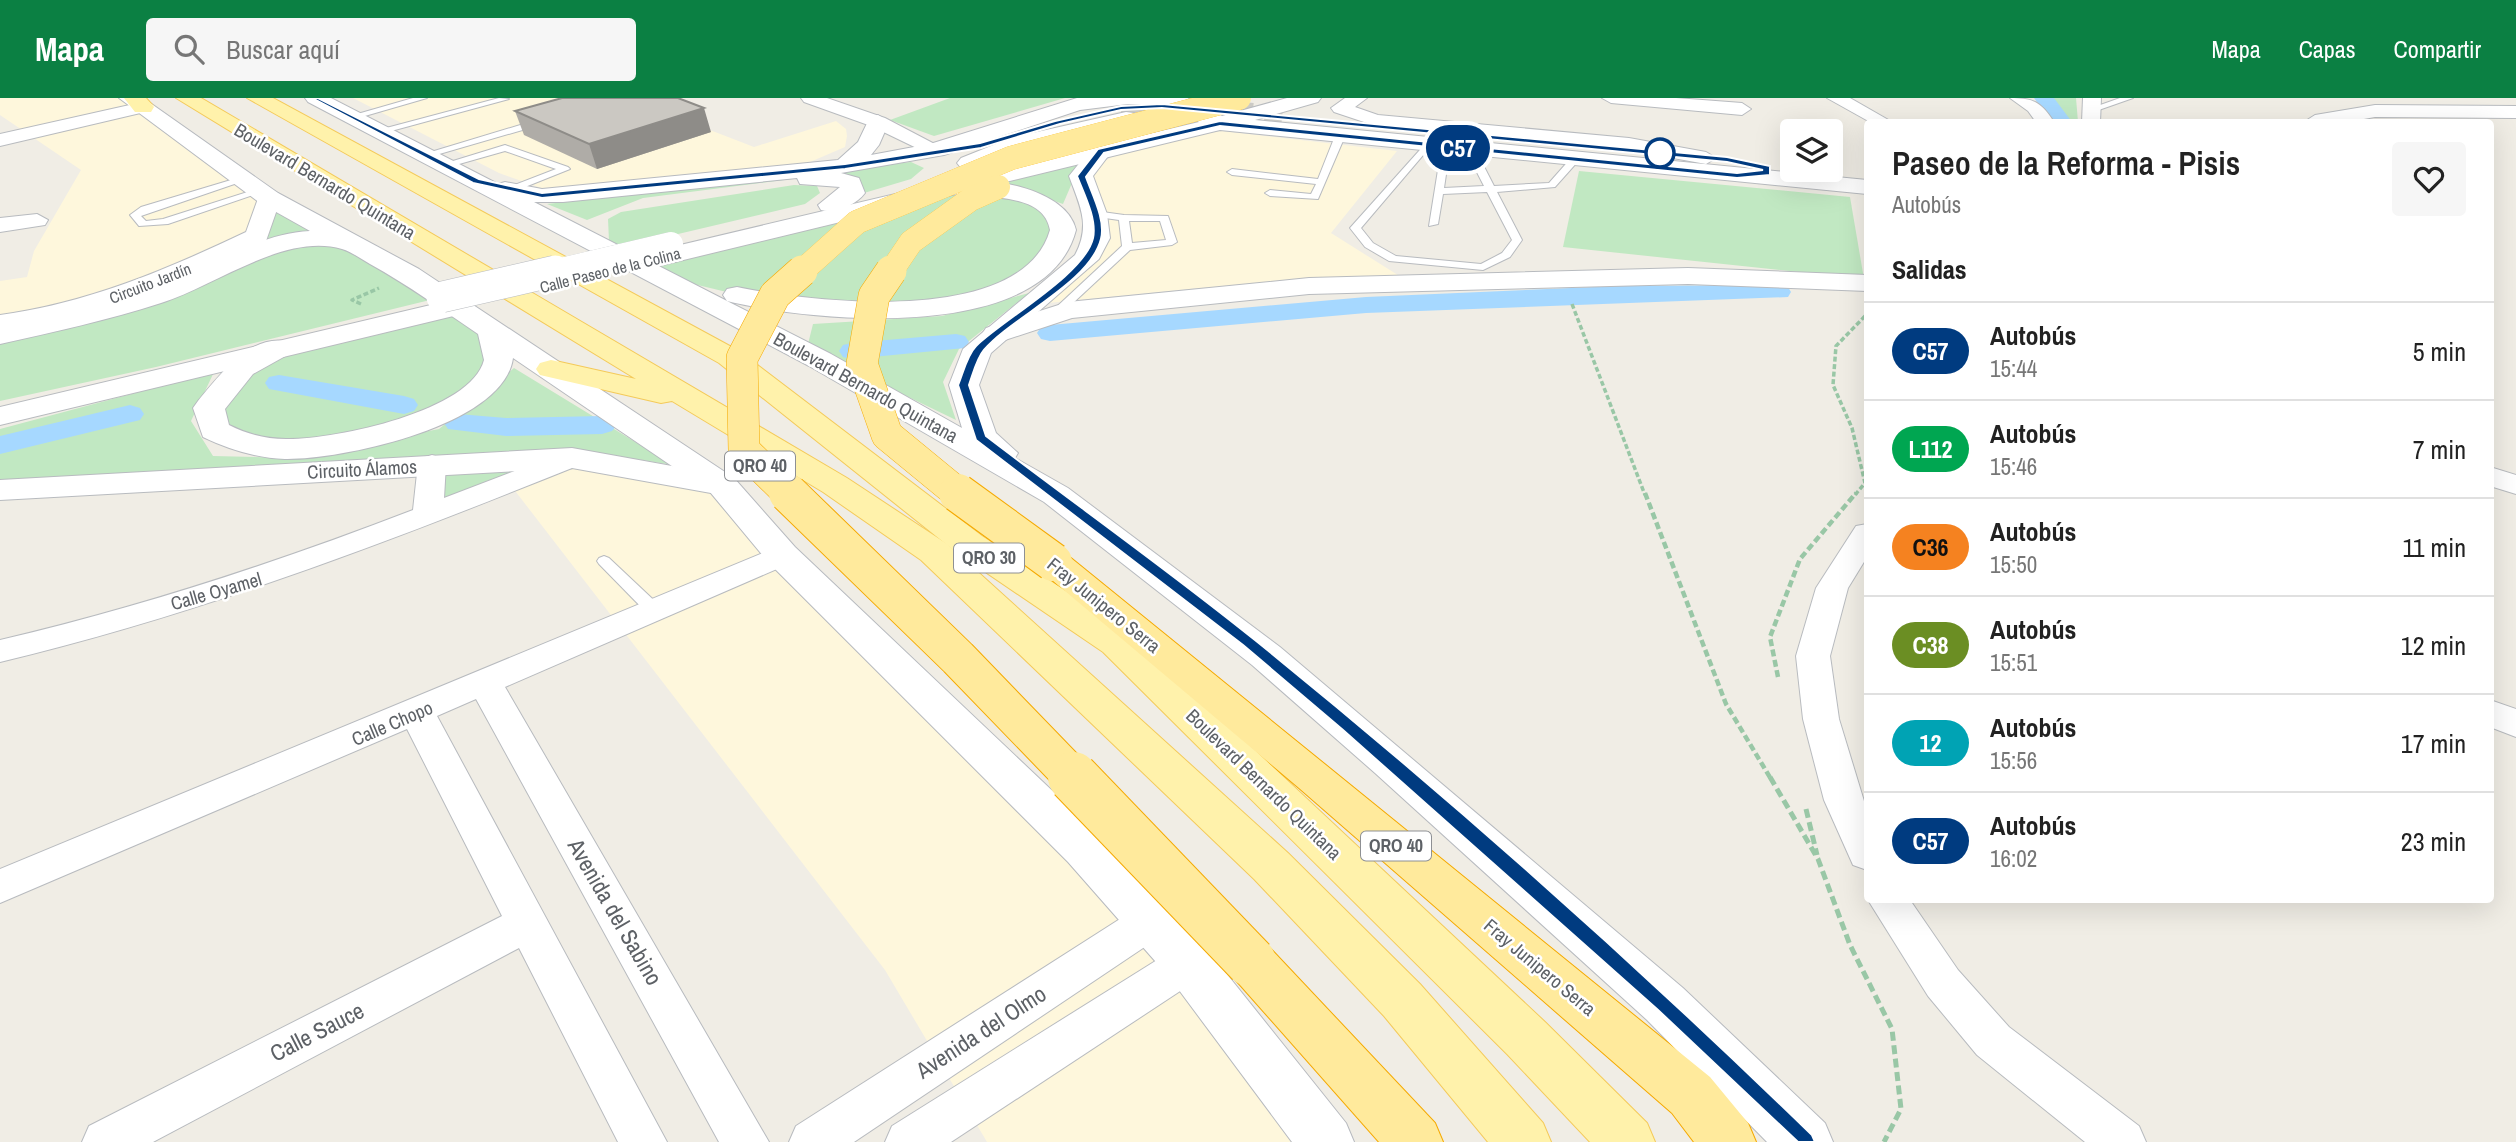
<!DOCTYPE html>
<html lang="es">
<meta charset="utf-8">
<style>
body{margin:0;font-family:"Archivo Narrow",sans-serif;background:#f6f6f6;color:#222;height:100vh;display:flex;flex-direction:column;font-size:26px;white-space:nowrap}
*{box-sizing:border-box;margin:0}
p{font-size:23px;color:#767676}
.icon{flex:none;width:38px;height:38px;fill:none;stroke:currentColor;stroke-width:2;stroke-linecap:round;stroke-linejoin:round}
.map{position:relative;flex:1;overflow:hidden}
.drawer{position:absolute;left:1864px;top:21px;width:630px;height:784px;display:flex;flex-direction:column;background:#fff;border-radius:7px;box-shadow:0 7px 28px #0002}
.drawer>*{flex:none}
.badge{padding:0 14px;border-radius:23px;font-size:24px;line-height:46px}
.buttons{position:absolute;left:1780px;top:21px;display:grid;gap:14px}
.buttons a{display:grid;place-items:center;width:63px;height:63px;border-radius:7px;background:#fff;box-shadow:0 7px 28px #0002;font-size:35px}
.map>.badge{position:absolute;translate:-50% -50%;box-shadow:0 0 0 4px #fff}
h2{padding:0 28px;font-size:26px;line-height:63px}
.round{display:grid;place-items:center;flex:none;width:74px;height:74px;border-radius:7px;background:#f6f6f6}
.overview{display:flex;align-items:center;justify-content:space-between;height:119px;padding:0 28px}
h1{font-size:33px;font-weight:600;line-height:52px}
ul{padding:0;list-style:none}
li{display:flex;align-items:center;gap:21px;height:98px;padding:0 28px;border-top:2px solid #e0e0e0}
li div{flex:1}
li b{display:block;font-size:26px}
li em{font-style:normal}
li .badge{min-width:77px;font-weight:700;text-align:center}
header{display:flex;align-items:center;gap:42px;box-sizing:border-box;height:98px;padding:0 35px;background:#0b8043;color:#fff}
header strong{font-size:33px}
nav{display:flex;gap:38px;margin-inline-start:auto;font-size:24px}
.search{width:490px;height:63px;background:#f6f6f6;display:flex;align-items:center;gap:18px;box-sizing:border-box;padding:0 24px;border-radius:7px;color:#767676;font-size:26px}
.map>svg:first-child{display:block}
.commercial{fill:#fef7dc}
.green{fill:#c1e8c2}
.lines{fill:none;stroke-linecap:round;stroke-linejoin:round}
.canal{fill:#a6d8ff;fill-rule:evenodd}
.tertiary-tunnel{stroke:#cbcac5;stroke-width:24;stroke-dasharray:24 12;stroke-linecap:butt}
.service-casing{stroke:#b8bbbf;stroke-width:2}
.minor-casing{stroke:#b8bbbf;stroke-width:2}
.tertiary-casing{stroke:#b8bbbf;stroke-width:2}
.secondary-casing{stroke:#b7babf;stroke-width:2}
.primary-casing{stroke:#f4ca5a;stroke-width:2}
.trunk-casing{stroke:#f5a900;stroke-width:2}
.path-far2{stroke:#99c7a6;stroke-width:3.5;stroke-dasharray:5 2.5;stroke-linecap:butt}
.path-far1{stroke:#99c7a6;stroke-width:4.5;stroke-dasharray:7 3.5;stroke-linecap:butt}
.path{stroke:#99c7a6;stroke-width:5;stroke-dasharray:9 4.5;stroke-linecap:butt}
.service{fill:#fff;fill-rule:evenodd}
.minor{fill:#fff;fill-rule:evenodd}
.tertiary{fill:#fff;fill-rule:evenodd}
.secondary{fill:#fff;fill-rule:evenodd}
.primary{fill:#fff2ab;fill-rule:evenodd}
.trunk{fill:#ffea9c;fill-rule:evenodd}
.tertiary-bridge-far1-casing{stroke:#b8bbbf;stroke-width:24;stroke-linecap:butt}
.tertiary-bridge-casing{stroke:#b8bbbf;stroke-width:32;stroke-linecap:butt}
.trunk-bridge-far3-casing{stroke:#f5a900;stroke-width:24;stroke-linecap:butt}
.trunk-bridge-far2-casing{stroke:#f5a900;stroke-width:32;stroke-linecap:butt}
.trunk-bridge-far1-casing{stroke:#f5a900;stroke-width:40;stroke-linecap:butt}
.trunk-bridge-casing{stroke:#f5a900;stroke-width:52;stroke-linecap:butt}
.tertiary-bridge-far1{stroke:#fff;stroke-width:24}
.tertiary-bridge{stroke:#fff;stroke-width:31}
.trunk-bridge-far3{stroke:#ffea9c;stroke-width:24}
.trunk-bridge-far2{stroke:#ffea9c;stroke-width:31}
.trunk-bridge-far1{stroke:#ffea9c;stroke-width:38}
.trunk-bridge{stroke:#ffea9c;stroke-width:50}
.wall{fill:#afaca7}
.shaded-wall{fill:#8e8c88}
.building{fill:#cbc8c2;stroke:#8e8c88;stroke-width:2}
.line{fill:#003b80;stroke:#fff;stroke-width:2}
.stop-dot{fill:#fff;stroke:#003b80;stroke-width:3.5}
.labels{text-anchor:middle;stroke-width:5;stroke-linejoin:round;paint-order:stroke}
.far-street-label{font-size:16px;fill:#5d6166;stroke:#fff}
.shield{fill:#fff;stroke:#8e9094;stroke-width:2}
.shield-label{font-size:18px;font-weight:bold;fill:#5d6166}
.street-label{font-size:19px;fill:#5d6166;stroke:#fff}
.near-street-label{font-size:23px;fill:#5d6166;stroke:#fff}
</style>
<header>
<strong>Mapa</strong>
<div class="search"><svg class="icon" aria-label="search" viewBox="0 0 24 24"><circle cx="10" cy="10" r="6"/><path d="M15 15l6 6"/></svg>Buscar aquí</div>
<nav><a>Mapa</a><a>Capas</a><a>Compartir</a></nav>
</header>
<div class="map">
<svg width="2516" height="1044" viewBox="0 0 2516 1044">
<rect width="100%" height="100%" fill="#f0ede5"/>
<g class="commercial">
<path d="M0 0H129L269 100 257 138 182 175 0 226V183L27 179 34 153 81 72 0 17Z"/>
<path d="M353 0H627L754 49 836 23 846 31 847 38 845 49 803 67 544 91 499 75Z"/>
<path d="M1222 33 1397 53 1331 135 1401 179 1199 190 1048 205 1099 162 1107 146 1090 80 1103 64 1117 56 1174 39Z"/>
<path d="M572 360 722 387 1084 751 1326 1044H987L885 872 509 385Z"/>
</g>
<g class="green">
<path d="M950 0H1065L934 38 890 22Z"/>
<path d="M2037 0H2076L2078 24H2072Z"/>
<path d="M911 64 924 70 911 81 864 95 816 78 643 100 587 122 547 106Z"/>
<path d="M1081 64 1063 106 1028 94 977 88Z"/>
<path d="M1579 73 1850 99 1864 181 1563 149Z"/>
<path d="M794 87 817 88 820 95 805 106 623 149 609 143 608 121 621 114Z"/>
<path d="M954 89 1014 95 1061 119 1029 178 963 204 781 207 652 176 633 166Z"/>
<path d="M269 100 430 202 156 269 0 303V226L94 206 257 138Z"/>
<path d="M1029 195 959 251 943 284 956 322 807 250 813 226 942 218Z"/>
<path d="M456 209 475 221 496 271 442 316 287 351 214 332 242 270Z"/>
<path d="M514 270 673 367 573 351 0 387V331L214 274 191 323 213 358 291 360 439 331Z"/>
<path d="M572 360 428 419 432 366Z"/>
</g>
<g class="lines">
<g class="canal">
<path d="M2034 0H2054L2072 24H2052Z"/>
<path d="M1779 187 1788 189 1791 194 1788 199 1366 215 1050 243 1041 241 1037 235 1041 229 1050 227 1366 199 1618 188Z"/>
<path d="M956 236 965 238 969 244 965 250 852 261 843 259 839 253 843 247 852 245Z"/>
<path d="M279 277 404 298 414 301 418 307 414 313 404 316 269 291 265 285 269 279Z"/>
<path d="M130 307 140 310 144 316 140 322 0 356V338Z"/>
<path d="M458 316 506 320 602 318 612 321 617 327 612 333 602 336 506 338 448 331 444 325 448 319Z"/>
</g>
<path class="tertiary-tunnel" d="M1121 10 1162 8 1282 20"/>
<defs>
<g id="service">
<path d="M413 0H427L351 22 347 19Z"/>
<path d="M499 0 509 1 380 36 375 33Z"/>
<path d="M2120 0H2133L2093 14 2089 11Z"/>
<path d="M540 21 544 24 543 26 429 59 421 57Z"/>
<path d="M1340 35 1345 38 1318 101 1270 98 1265 95 1270 92 1311 96 1316 86 1232 77 1227 74 1232 71 1318 81 1335 38Z"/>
<path d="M1427 44 1432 47 1430 49 1361 130 1373 145 1396 158 1481 166 1502 155 1512 142 1487 94 1443 96 1438 126 1429 128 1442 47 1450 49 1444 90 1484 88 1465 51 1470 48 1475 51 1494 88 1549 85 1572 59 1580 61 1555 89 1497 94 1522 142 1510 159 1483 172 1389 163 1365 149 1350 130Z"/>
<path d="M505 47 568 69 570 71 510 95 507 94V90L556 71 505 53 445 70 440 67Z"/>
<path d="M241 79 249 81 141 118 146 123 163 121 257 91 265 93 168 126 139 128 130 117 141 109Z"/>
<path d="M1095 113 1124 117 1168 118 1177 144 1172 147 1130 152 1058 219H1050V215L1122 148 1119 122 1091 118V114ZM1129 123H1160L1166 142 1132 145Z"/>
<path d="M604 458 609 460 660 508 662 512 660 516H648L599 466 597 463 599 460Z"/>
</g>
<g id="minor">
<path d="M801 0H827L885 20 946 52 936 58 929 56 871 28 804 4Z"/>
<path d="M1345 0H1367L1355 9 1378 17 1629 40 1706 54 1716 60 1706 66 1629 52 1376 28 1334 14 1331 10Z"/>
<path d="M1602 0H1676L1742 5 1751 11 1742 17 1611 5Z"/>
<path d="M1827 0H1850L1892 24H1870Z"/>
<path d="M2010 0C2034 0 2041 4 2054 24H2036L2028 13Z"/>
<path d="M2083 0H2101L2100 24H2082Z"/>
<path d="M143 4 149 5 152 9 149 13 0 48V36Z"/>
<path d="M37 116 48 122 45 127 0 134V120Z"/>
<path d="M572 351 582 354 586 360 582 366C391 443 201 516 0 564V542C142 509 278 464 413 412L418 366 422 360 432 357 442 360 446 366 444 400Z"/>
<path d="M2490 369 2516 377V396L2490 388Z"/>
<path d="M1867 426V459L1848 490 1830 558 1839 621 1867 713V772L1853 767 1824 702 1803 621 1796 558 1816 490 1856 428Z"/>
<path d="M782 447 793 450 798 457 793 464 505 589 769 1044H719L476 601 437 618 667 1044H618L519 850 153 1044H82L89 1028 502 818 407 631 0 805V771Z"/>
<path d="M2490 602 2516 611V639L2490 629Z"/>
<path d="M1868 802H1910L1958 872 2009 929 2139 1028 2146 1044H2085L1977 957 1928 898Z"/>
<path d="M1149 807 1164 812 1170 824 1164 836 854 1044H789L796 1028 1134 812Z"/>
<path d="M1188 847 1203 852 1210 865 1203 878 951 1044H885L892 1028 1173 852Z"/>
</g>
<g id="tertiary">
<path d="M1204 0H1229L1213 13 1222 18 1287 0H1321L1318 4 1255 22 1867 82V96L1220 32 638 173 629 171 625 165 629 159 638 157 1199 24 1191 17 1192 10Z"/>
<path d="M2375 7 2516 8V20L2375 19 2347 24H2304L2315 17Z"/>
<path d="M1126 14 1134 15 1137 20 1134 25 1026 50 969 72 961 70 957 65 961 60 1011 40Z"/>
<path d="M269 93 278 95 281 100 266 143C180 186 95 220 0 235V217C88 205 166 172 246 134L260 95Z"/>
<path d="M1688 170 1867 177V193L1688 186 1309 196 1072 220 996 245 986 242 982 236 986 230 1068 204 1309 180Z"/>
<path d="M456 201 466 203 470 209 466 215 0 327V309Z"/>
<path d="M572 350 722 377 734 380 739 387 734 394 722 397 572 370 0 402V382Z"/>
</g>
<g id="secondary">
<path d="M119 0H143L278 95 419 171 734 380 795 449 1100 738 1206 850 1346 1025 1354 1044H1292L1170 880 1068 764 769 465 710 394 513 260C504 328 341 362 285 361 256 360 228 351 203 339L193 310 198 303C219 278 251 234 289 244L294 250 289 256 253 276 225 311 229 327C247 336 265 341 286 341 332 342 471 314 484 262L478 236C443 212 408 187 370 166 361 161 352 154 342 151 285 134 215 188 161 205 108 222 54 234 0 246V228C58 216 115 205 170 184 216 167 260 135 310 133L260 105Z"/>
<path d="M305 0H331L498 86 505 84 542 91 838 62 858 44 870 19 878 17 889 24 879 47 871 57 930 46 1077 0H1189L1179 6H1128L1080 12 944 57 841 75 859 80 865 95C856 107 836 116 821 112L818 107 840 89 800 86 797 80 563 104H534L727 203 723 197 727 191 737 189C810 204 1022 230 1050 132 1043 91 977 102 948 95L944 90 948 85C984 76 1067 90 1076 132 1046 247 812 224 727 203L831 256 962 330 949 287 963 251 1075 157C1091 127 1080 108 1069 78L1093 48H1109L1112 53 1093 78 1107 116 1110 140 1099 161 991 255 979 287 996 335 1018 355 1015 360 1068 390 1280 549 1683 890 1825 1025 1833 1044H1767L1647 922 1375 675 1252 567 1044 404 809 268 308 4Z"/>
</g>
<g id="primary">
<path d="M124 0H146L154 9 151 14H135Z"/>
<path d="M176 0H201L847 380 947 446 1288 755 1420 886 1543 1025 1551 1044H1488L1384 918 1254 781 921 462 823 394 672 303 661 305 540 277 536 271 540 265 551 262 636 281Z"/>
<path d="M247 0H273L739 253 982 438 1131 536 1545 924 1647 1025 1655 1044H1590L1507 956 1103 554 956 454 719 265Z"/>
</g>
<g id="trunk">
<path d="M1053 453 1066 456 1710 979 1748 1025 1756 1044H1694L1672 1015 1299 690 1040 472 1035 464 1040 456Z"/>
<path d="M1251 843 1269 849 1435 1025 1443 1044H1379L1233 879 1226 864 1233 849Z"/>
</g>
</defs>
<use href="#service" class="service-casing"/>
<use href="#minor" class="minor-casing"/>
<use href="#tertiary" class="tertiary-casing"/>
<use href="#secondary" class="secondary-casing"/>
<use href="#primary" class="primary-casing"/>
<use href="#trunk" class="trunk-casing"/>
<g class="path-far2">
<path d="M361 206 352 202 379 190"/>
<path d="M1572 206 1645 397"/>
<path d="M1855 397 1865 385 1852 330 1833 287 1836 248 1867 216"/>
</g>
<g class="path-far1">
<path d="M1645 395 1726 606 1771 681"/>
<path d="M1778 579 1770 539 1800 461 1856 395"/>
</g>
<g class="path">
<path d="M1770 679 1818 761 1850 847 1892 931 1901 1011 1884 1044"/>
<path d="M1806 711 1817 757"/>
</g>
<use href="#service" class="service"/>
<use href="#minor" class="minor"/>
<use href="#tertiary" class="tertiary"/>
<use href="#secondary" class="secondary"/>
<use href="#primary" class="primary"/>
<use href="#trunk" class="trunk"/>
<defs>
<path id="tertiary-bridge-far1" d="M548 175 671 146"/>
<path id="tertiary-bridge" d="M442 199 555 173"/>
<g id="trunk-bridge-far3">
<path d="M800 175 857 124 1011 60 1239 0"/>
<path d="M890 175 911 144 971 101 998 89"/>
</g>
<g id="trunk-bridge-far2">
<path d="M891 173 874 198 862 266 887 337 960 397"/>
<path d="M790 397 744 352 742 260 775 197 802 173"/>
</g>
<g id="trunk-bridge-far1">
<path d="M788 395 958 560 1075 681"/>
<path d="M958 395 1053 464"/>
</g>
<path id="trunk-bridge" d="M1073 679 1251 864"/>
</defs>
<use href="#tertiary-bridge-far1" class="tertiary-bridge-far1-casing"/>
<use href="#tertiary-bridge" class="tertiary-bridge-casing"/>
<use href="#trunk-bridge-far3" class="trunk-bridge-far3-casing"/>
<use href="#trunk-bridge-far2" class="trunk-bridge-far2-casing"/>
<use href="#trunk-bridge-far1" class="trunk-bridge-far1-casing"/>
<use href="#trunk-bridge" class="trunk-bridge-casing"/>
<use href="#tertiary-bridge-far1" class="tertiary-bridge-far1"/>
<use href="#tertiary-bridge" class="tertiary-bridge"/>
<use href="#trunk-bridge-far3" class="trunk-bridge-far3"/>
<use href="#trunk-bridge-far2" class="trunk-bridge-far2"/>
<use href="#trunk-bridge-far1" class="trunk-bridge-far1"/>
<use href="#trunk-bridge" class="trunk-bridge"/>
</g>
<path class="wall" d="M515 13 711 34 597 71 524 37Z"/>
<path class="shaded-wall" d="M704 10 711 34 597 71 589 46Z"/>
<path class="building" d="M562 0H678L704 10 589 46 515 13Z"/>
<path class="line" d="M312 0H318L479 81 542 95 845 66 980 45 1055 23 1121 8 1162 6 1727 59 1770 68V77L1737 80 1220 28 1104 55 1086 79C1092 96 1106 122 1101 141 1090 185 1012 219 984 252 977 260 973 276 969 287L986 338C1075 406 1167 471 1255 542 1448 698 1634 864 1812 1037L1815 1044H1798L1658 912 1343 632 1243 547 976 342 958 287C963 275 967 257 976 248 1002 222 1085 176 1093 140 1097 121 1084 96 1077 78L1098 51 1220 23 1737 75 1763 72 1727 64 1162 10 1121 12 1060 26 981 50 845 71 542 100 473 85Z"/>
<circle class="stop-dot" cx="1660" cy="55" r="14"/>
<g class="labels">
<g class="far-street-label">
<text transform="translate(610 172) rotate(-14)" y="6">Calle Paseo de la Colina</text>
<text transform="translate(150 185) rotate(-21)" y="6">Circuito Jardín</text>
</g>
<g class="shield">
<rect x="725" y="353.5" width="70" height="29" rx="5"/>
<rect x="954" y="445.5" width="70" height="29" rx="5"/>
<rect x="1361" y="733.5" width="70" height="29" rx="5"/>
</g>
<g class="shield-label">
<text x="760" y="374">QRO 40</text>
<text x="989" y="466">QRO 30</text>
<text x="1396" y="754">QRO 40</text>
</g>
<g class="street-label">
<text transform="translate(325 83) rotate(31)" y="7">Boulevard Bernardo Quintana</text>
<text transform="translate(866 289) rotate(29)" y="7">Boulevard Bernardo Quintana</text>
<text transform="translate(362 371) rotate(-3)" y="7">Circuito Álamos</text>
<text transform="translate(216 493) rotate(-16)" y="7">Calle Oyamel</text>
<text transform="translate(1104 507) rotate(39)" y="7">Fray Junipero Serra</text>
<text transform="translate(392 625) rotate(-23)" y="7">Calle Chopo</text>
<text transform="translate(1264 686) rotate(44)" y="7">Boulevard Bernardo Quintana</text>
<text transform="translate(1540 869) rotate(40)" y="7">Fray Junipero Serra</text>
</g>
<g class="near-street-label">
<text transform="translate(615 814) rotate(60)" y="8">Avenida del Sabino</text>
<text transform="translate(317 934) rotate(-27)" y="8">Calle Sauce</text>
<text transform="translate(981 934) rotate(-33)" y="8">Avenida del Olmo</text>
</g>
</g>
</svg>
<div class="buttons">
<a><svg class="icon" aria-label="layers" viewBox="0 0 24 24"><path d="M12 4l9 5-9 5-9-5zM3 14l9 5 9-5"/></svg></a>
</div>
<b class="badge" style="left:1458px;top:50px;background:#003b80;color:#fff">C57</b>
<section class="drawer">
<div class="overview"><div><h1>Paseo de la Reforma - Pisis</h1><p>Autobús</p></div><a class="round"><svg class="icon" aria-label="heart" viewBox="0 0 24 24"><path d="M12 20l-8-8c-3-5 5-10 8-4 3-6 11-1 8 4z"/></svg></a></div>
<h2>Salidas</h2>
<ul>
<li><span class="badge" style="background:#003b80;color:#fff">C57</span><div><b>Autobús</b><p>15:44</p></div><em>5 min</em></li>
<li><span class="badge" style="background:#00a651;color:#fff">L112</span><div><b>Autobús</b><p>15:46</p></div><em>7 min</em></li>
<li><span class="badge" style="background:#f58220;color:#111">C36</span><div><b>Autobús</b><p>15:50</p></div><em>11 min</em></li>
<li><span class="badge" style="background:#6b8e23;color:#fff">C38</span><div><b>Autobús</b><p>15:51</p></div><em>12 min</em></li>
<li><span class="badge" style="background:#00a3b4;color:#fff">12</span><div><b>Autobús</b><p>15:56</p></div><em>17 min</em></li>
<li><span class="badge" style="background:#003b80;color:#fff">C57</span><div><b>Autobús</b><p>16:02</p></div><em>23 min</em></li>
</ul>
</section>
</div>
